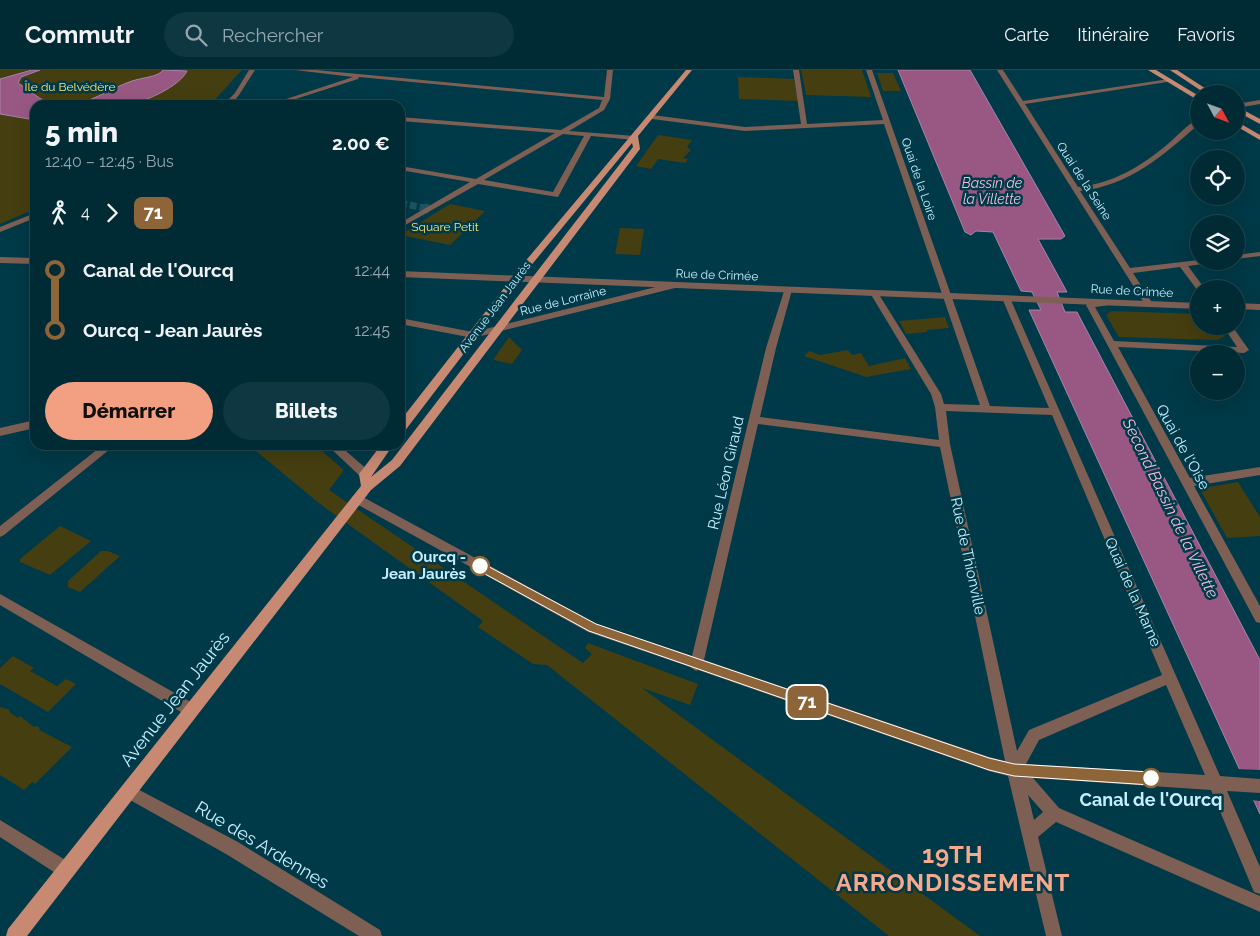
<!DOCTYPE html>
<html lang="fr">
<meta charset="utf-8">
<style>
body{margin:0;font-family:Raleway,sans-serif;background:#0e3741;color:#f1f3f6;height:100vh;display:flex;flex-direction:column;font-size:19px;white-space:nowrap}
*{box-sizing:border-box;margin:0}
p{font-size:16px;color:#95a7ad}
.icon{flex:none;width:28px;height:28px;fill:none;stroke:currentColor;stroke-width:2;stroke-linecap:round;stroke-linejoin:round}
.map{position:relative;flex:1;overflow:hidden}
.panel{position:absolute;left:30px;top:30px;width:375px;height:350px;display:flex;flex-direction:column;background:#002b35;border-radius:15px;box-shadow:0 5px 20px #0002,0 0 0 1px #224750}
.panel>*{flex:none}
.badge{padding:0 10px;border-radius:8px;font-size:18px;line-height:32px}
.needle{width:32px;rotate:131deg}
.buttons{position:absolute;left:1190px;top:15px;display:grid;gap:10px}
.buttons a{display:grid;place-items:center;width:55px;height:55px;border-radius:50%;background:#002b35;box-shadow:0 5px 20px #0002,0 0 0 1px #224750;font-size:25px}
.map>.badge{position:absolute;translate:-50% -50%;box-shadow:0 0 0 2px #fff}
.legs{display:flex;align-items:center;gap:8px;height:55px;padding:0 15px;font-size:16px}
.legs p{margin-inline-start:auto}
.head{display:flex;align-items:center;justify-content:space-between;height:85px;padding:0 15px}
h1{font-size:28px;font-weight:800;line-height:38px}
.primary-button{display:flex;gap:10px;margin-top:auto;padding:10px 15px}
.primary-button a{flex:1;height:58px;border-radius:30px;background:#f3a082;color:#111;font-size:20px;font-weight:800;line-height:58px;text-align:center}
.primary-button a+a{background:#0e3741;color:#f1f3f6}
ul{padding:0 15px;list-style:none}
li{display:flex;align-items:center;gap:18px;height:60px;font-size:19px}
li i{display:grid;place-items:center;width:8px;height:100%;margin:0 6px;background:currentColor}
li i::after{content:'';width:12px;height:12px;margin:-6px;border:4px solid;border-radius:50%;background:#002b35}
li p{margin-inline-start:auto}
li:first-child i{background:linear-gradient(#0000 50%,currentColor 0)}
li:last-child i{background:linear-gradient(currentColor 50%,#0000 0)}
header{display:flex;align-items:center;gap:30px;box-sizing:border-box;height:70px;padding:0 25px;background:#002b35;border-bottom:1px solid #224750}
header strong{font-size:24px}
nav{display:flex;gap:28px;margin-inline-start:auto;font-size:18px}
.search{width:350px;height:45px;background:#0e3741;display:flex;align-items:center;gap:12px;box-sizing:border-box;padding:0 18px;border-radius:28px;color:#95a7ad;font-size:19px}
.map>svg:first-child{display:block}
.green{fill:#453e10}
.water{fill:#985883;stroke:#a585a8}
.pier{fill:#003947}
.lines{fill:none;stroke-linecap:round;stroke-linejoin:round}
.minor-tunnel-far1{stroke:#1d5462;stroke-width:7;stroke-dasharray:7 3;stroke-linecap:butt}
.minor-tunnel{stroke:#1d5462;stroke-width:9;stroke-dasharray:9 4.5;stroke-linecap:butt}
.minor{fill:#7e5f54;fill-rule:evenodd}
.tertiary{fill:#7e5f54;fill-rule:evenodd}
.primary{fill:#c88973;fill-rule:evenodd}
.line-1{fill:#8d6538;stroke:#fff}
.stop-1-dot{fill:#fff;stroke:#8d6538;stroke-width:2.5}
.labels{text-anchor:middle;stroke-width:5;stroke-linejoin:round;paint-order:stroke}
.far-park-label{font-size:12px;fill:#f7e77b;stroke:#003947}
.far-street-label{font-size:12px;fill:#c3effe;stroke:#003947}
.far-water-label{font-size:14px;font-style:italic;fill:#f5bde0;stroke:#003947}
.street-label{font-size:15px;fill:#c3effe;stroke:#003947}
.stop-label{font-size:15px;font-weight:bold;fill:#c3effe;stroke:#003947;text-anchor:end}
.water-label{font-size:16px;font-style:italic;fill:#f5bde0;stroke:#003947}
.near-street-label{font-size:18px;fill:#c3effe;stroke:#003947}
.near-stop-label{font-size:18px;font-weight:bold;fill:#c3effe;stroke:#003947}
.near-district-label{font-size:24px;font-weight:bold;letter-spacing:1px;fill:#f7a98d;stroke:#003947}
</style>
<header>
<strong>Commutr</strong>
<div class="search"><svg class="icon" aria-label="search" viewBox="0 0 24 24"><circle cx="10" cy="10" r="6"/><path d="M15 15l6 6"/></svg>Rechercher</div>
<nav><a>Carte</a><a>Itinéraire</a><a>Favoris</a></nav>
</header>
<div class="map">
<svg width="1260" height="866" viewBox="0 0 1260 866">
<rect width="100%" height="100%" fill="#003947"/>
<g class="green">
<path d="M0 0H242L210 35H35V139L0 154Z"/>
<path d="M801 0H862L871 27 806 25Z"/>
<path d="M877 3H893L901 21H883Z"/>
<path d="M738 7 794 9 798 31 739 29Z"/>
<path d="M658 65 692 70 687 77 691 80 683 88 688 89 685 93 658 89 651 99 636 96Z"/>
<path d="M450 134 485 141 450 175 400 165Z"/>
<path d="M620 158 644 159 640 185 615 184Z"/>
<path d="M1111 241 1199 244V256H1217L1225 266 1217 270 1119 267 1106 245Z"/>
<path d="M945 247 949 258 927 260V262L906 264 899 251Z"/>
<path d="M509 267 522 280 512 294 493 290Z"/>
<path d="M848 280 852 285 861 283 869 296 905 288 911 299 866 307 804 286 809 281 820 285Z"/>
<path d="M249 375H315L344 400 329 420 583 593 592 584 585 578 588 573 698 614 690 635 642 618 980 866H889L547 595 533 594 478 557 483 551 320 434Z"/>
<path d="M1238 412 1260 447V466L1227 468 1201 421 1203 418Z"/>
<path d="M60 456 91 471 50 505 20 492V489Z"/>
<path d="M101 481H108L120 486 80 522 68 517V511Z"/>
<path d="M13 586 34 598 30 601 57 616 66 609 76 614 48 642 0 614V598Z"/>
<path d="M0 637 10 640 9 642 18 648 20 646 34 657 36 656 40 658 39 660 72 677 35 714 32 712 24 720 0 705Z"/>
</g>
<g class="water">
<path d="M32 0H40L21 7 18 13C28 19 36 27 47 32 77 44 105 20 132 11 140 8 159 7 163 0L187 1C180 16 144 33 125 35 96 39 64 35 35 35V50L0 44V9Z"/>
<path d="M898 0H970L1065 166 1061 169H1038L1067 222H1057L1065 242H1077L1260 590V744L1029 240H1041L1032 222 1021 221 993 162 976 161 971 165 965 162Z"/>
</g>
<path class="pier" d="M1236 699 1260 700V731L1251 730Z"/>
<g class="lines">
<path class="minor-tunnel-far1" d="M400 133 429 139"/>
<path class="minor-tunnel" d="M424 138 429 139"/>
<g class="minor">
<path d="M249 0H255L239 25 233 32 244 30 261 35H223L235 23Z"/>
<path d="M295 0H316L604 27 607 0H613L610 29 604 40 569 61 635 66 638 68 635 70 591 66 558 127 478 114 400 158V153L470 112 400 100V96L476 109 555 63 400 51V47L561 60 599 38 602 30 359 7 358 9 277 35H268L353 7ZM563 64 584 66 553 122 484 110Z"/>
<path d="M793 0H799L807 54 883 50 866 0H872L990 336 1049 338 1002 228 1006 225 1010 228 1220 706 1260 709V723L1227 721 1260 797V824L1254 822 1211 720 1033 708 1059 738 1260 826V842L1056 752 1038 767 1062 866H1046L1008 706 989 701 698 600 696 601 690 597 588 562 353 432 351 429 353 426H361L597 554 692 586 766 278 785 218H791L792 220 776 278 760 347 939 370 935 337 931 324 870 223 874 220 878 223 941 324 944 334 980 335 884 54 745 61 652 49 649 47 652 45 745 57 801 54ZM946 341 1052 345 1162 605 1029 660 1017 681 950 374ZM758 354 940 377 1005 691 989 687 704 590ZM1166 615 1205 705 1026 694 1039 670ZM1028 725 1043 742 1034 750Z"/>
<path d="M997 0H1003L1023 31 1169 9V11L1167 12 1025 34 1078 117C1114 113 1142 96 1169 73 1178 65 1188 54 1199 48V54C1164 85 1129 116 1080 121L1130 198 1199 190 1215 191 1211 193 1188 196 1205 219H1199L1198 221 1180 197 1133 203 1153 234 1152 236H1146Z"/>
<path d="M35 143V148L0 162V157Z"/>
<path d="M1260 182V186L1236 189V185Z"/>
<path d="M672 213 676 216 675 218 473 268 400 254V248L473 262Z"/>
<path d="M1107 230 1111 233 1110 235 1095 237 1114 271 1237 277 1223 256H1232L1249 280 1244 283 1118 277 1190 408 1260 397V405L1194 416 1260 536V553L1256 552 1086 235 1090 232Z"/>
<path d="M35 350V358L0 366V358Z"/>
<path d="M103 375H115L4 465 0 467V456Z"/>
<path d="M327 375H339L369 401 370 404 369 407H361Z"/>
<path d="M0 524 196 635 198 640 196 645 191 646 186 645 0 535Z"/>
<path d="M128 714 238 772 380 860 382 866H359L226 784 123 726 121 721 123 716Z"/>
<path d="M0 750 72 794 74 800 72 806 66 808 60 806 0 767Z"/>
</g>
<g class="tertiary">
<path d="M1260 30V34L1236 38V34Z"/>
<path d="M0 187 35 188V194L0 193Z"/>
<path d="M400 201 1199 233V239L400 207Z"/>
<path d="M1236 233 1260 234V240L1236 239Z"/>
</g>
<g class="primary">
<path d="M686 0H692L638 66 640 79 400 396 371 420 27 866H6L8 859 361 416 359 404 381 375H393L371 407 392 390 633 77 632 73 529 198 404 362 400 363V351L523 194Z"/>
<path d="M1148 0H1156L1199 26V31Z"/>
<path d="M1170 0H1177L1214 24H1206Z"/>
<path d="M1236 36 1260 49V54L1236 41Z"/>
<path d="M1236 51 1260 65V70L1236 56Z"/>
</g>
</g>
<path class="line-1" d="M480 492 596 554 989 688 1014 694 1151 702 1156 704 1157 708 1156 713 1151 715 1014 706 989 700 589 561 476 499 475 496Z"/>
<g class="stop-1-dot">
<circle cx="480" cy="496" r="9"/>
<circle cx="1151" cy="708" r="9"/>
</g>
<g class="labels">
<g class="far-park-label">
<text x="70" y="21">Île du Belvédère</text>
<text x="445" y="161">Square Petit</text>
</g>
<g class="far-street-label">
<text transform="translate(919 109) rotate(71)" y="4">Quai de la Loire</text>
<text transform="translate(1084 111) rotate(57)" y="4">Quai de la Seine</text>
<text transform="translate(717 205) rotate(2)" y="4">Rue de Crimée</text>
<text transform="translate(1132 221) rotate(3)" y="4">Rue de Crimée</text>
<text transform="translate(563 231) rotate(-14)" y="4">Rue de Lorraine</text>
<text transform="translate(495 237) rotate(-53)" y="4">Avenue Jean Jaurès</text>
</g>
<g class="far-water-label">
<text x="992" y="118">Bassin de<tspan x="992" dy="16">la Villette</tspan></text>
</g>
<g class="street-label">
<text transform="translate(1183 377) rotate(61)" y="5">Quai de l'Oise</text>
<text transform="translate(726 403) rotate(-77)" y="5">Rue Léon Giraud</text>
<text transform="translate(968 486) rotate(78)" y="5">Rue de Thionville</text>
<text transform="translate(1133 522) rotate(66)" y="5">Quai de la Marne</text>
</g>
<g class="stop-label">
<text x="466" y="492">Ourcq -<tspan x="466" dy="17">Jean Jaurès</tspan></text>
</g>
<g class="water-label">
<text transform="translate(1171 438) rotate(64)" y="6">Second Bassin de la Villette</text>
</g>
<g class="near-street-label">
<text transform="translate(175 629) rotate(-52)" y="6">Avenue Jean Jaurès</text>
<text transform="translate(262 775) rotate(31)" y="6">Rue des Ardennes</text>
</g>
<g class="near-stop-label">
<text x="1151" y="736">Canal de l'Ourcq</text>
</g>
<g class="near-district-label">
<text x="953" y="793">19TH<tspan x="953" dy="28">ARRONDISSEMENT</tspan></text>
</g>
</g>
</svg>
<div class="buttons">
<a><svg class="needle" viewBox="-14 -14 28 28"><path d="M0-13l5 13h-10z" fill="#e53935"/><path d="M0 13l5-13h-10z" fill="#95a7ad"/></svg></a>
<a><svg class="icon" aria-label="locate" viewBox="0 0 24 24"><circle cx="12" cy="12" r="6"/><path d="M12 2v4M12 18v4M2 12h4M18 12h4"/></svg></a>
<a><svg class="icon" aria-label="layers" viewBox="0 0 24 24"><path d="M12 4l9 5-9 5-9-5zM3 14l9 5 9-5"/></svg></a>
<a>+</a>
<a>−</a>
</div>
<b class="badge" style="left:807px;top:632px;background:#8d6538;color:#fff">71</b>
<section class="panel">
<div class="head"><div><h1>5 min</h1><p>12:40 – 12:45 · Bus</p></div><b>2.00 €</b></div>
<div class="legs"><svg class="icon" aria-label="walk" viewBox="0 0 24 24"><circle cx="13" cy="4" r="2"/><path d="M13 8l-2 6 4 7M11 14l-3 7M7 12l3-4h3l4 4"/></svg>4<svg class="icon" aria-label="forward" viewBox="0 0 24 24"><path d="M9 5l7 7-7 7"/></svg><b class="badge" style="background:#8d6538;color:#fff">71</b></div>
<ul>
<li><i style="color:#8d6538"></i><b>Canal de l'Ourcq</b><p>12:44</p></li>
<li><i style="color:#8d6538"></i><b>Ourcq - Jean Jaurès</b><p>12:45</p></li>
</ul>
<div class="primary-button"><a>Démarrer</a><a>Billets</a></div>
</section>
</div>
